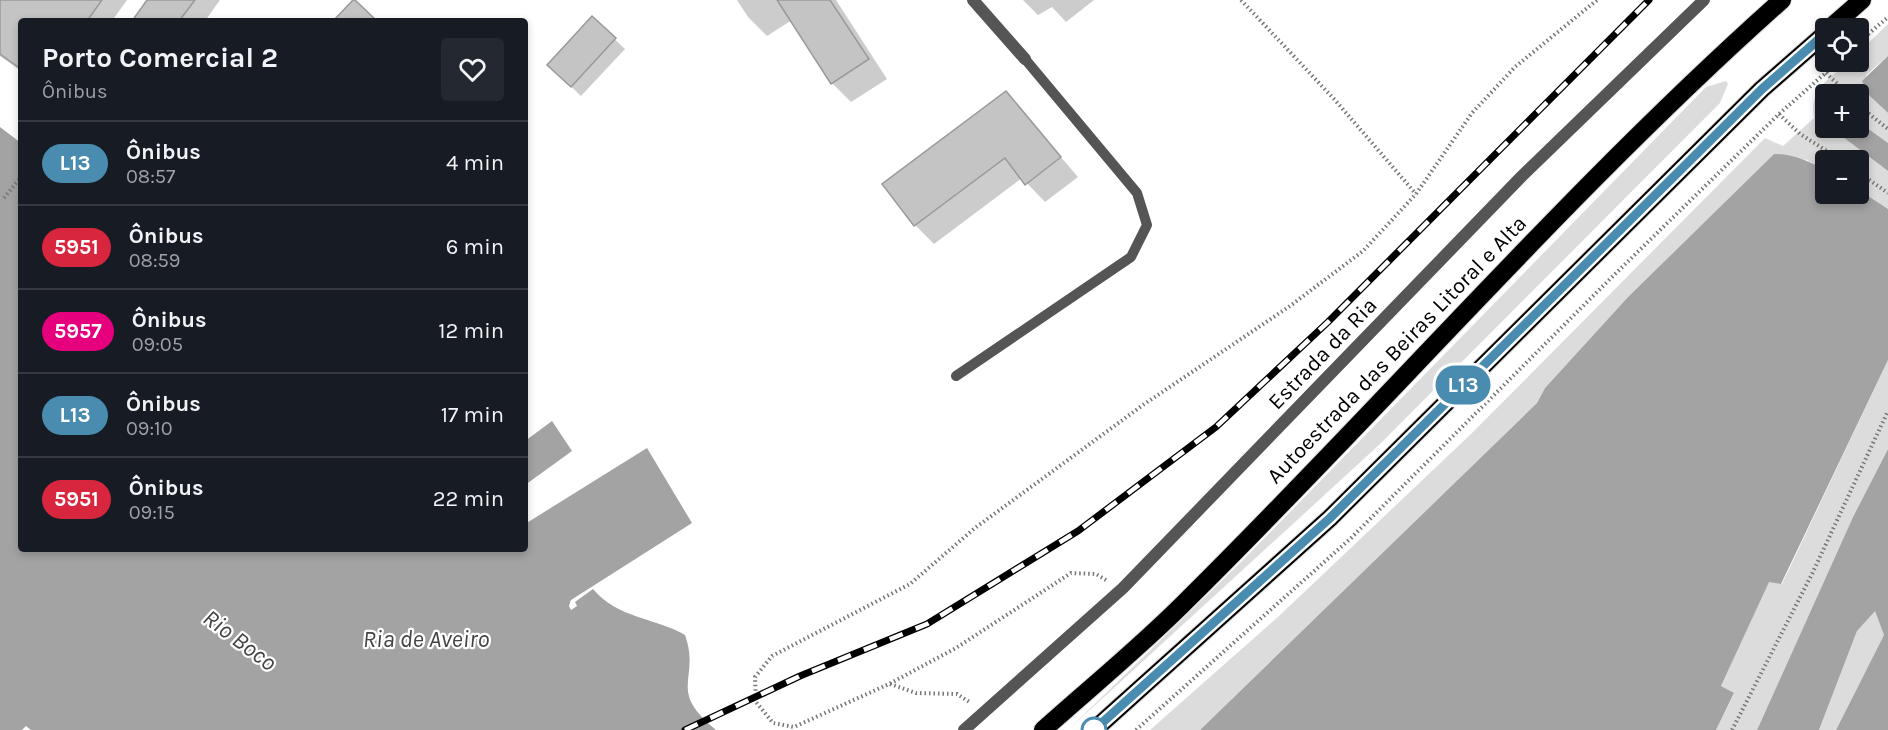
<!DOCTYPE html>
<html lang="pt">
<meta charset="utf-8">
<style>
body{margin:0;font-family:Karla,sans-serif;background:#242831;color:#f1f3f6;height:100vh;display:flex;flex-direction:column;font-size:22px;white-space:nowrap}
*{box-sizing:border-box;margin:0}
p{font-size:20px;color:#9ea1a6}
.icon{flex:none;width:33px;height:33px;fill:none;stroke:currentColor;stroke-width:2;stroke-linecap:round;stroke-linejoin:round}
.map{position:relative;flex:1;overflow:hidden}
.panel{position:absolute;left:18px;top:18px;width:510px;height:534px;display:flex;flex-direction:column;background:#171b24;border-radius:6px;box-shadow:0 3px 9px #0003}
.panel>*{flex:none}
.badge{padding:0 12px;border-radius:20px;font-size:21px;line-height:39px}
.buttons{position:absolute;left:1815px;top:18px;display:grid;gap:12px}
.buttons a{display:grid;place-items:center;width:54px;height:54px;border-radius:6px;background:#171b24;box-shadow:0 3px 9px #0003;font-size:30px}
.map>.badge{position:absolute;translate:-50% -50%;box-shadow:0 0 0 3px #fff}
.round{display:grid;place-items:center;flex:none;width:63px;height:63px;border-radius:6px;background:#242831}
.summary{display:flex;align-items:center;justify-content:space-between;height:102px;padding:0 24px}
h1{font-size:28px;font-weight:700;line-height:45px}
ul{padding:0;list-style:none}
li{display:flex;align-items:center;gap:18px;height:84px;padding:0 24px;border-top:2px solid #363941}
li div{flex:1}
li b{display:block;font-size:22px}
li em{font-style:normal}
li .badge{min-width:66px;font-weight:700;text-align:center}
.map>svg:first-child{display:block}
.green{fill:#dcdcdc}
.water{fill:#a3a3a3}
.shadow{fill:#0003}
.building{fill:#c4c4c4;stroke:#999;stroke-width:1.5}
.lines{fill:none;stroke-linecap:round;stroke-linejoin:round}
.motorway-casing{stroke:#dbdbdb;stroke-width:20}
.path{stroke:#777;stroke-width:4;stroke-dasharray:1.5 3;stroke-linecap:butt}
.service{stroke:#555;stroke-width:10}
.minor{stroke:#555;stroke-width:12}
.tertiary{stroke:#555;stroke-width:12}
.motorway{stroke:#000;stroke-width:18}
.rail-casing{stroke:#000;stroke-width:7}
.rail{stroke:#fff;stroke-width:4.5;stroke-dasharray:14;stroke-linecap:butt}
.line-casing{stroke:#fff;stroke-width:14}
.line{stroke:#498cb0;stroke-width:9}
.stop-dot{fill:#fff;stroke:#498cb0;stroke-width:3}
.labels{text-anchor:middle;stroke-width:4.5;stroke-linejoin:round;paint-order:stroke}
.street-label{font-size:22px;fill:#000;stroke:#fff}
.water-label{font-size:24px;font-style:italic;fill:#444;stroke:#fff}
</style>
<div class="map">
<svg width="1888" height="730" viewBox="0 0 1888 730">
<rect width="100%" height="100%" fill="#fff"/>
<g class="green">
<path d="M1888 24V56L1866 75 1882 108 1888 113V143L1859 122 1858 94H1826V128H1831L1888 171V209L1859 190 1858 160H1826L1825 170 1807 160 1774 154 1628 297 1545 388 1537 403 1200 730H1150L1279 616 1471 434 1765 138 1783 146 1814 118C1809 88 1828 81 1848 62H1858L1859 52Z"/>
<path d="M1726 81 1728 84 1720 103 1379 445 1068 730 1243 560 1706 87Z"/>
<path d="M1888 360V449L1853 517 1757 730H1716L1734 694 1721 686 1769 581 1782 584Z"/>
<path d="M1875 610 1884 635 1836 730H1819L1857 631Z"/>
</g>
<g class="water">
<path d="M1888 56V113L1870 96 1862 81Z"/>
<path d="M1859 122 1888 143V171L1831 128H1858Z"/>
<path d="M0 127 21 143V549H525V524L647 448 692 523 571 600 569 606 571 610 577 606 575 602 593 589C618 619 654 617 685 635 701 680 666 689 716 730H31L26 726 22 730H0Z"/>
<path d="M1774 154C1793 154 1809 161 1825 170L1826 194H1858L1859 190 1888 209V360L1781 584 1769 582 1721 686 1734 693 1716 730H1200L1537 403 1545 388 1628 297Z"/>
<path d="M552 421 572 451 525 485V441Z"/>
<path d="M1888 449V730H1836L1884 635 1875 611 1857 631 1819 730H1757L1853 517Z"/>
</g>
<g class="shadow">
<path d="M0 0H127L112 21H21V71L0 56Z"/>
<path d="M149 0H220L205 21H134Z"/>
<path d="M737 0H836L887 79 851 102 832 83 792 20 767 36 748 17Z"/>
<path d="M1023 0H1094L1066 22 1052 7 1038 15Z"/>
<path d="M593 19 625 49 581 96 559 75Z"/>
<path d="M1006 93 1078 177 1045 202 1022 178 934 244 915 225Z"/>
</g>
<g class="building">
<path d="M0 0H102L87 21H21V69L0 54Z"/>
<path d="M147 0H195L179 21H132Z"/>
<path d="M353 0H355L377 21H333Z"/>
<path d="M777 0H830L869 59 831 84Z"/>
<path d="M592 16 616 38 571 87 547 65Z"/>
<path d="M1006 91 1061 157 1025 185 1005 158 914 226 882 184Z"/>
</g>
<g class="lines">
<defs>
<g id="motorway">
<path d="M1830 28 1862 0"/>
<path d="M1043 730C1092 686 1144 644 1190 597 1389 400 1573 186 1782 0"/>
<path d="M1094 730 1330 518 1762 89 1826 33"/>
</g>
</defs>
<use href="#motorway" class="motorway-casing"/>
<g class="path">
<path d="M1241 0 1335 100 1416 194"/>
<path d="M1858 43 1888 17"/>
<path d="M1826 73 1848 94"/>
<path d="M1858 105 1888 129"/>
<path d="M1779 114 1800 134 1841 160"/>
<path d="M1858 172 1888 193"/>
<path d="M4 198 21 177"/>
<path d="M1106 580 1096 574 1071 573 956 648 889 684 794 727 773 723 756 702 755 677 772 656 910 584 975 528 1143 405 1290 306 1363 251 1416 194 1472 113 1515 67 1597 0"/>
<path d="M890 684 916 693 957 694 971 703"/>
<path d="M1136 730 1351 538 1613 276 1779 114 1838 62"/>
<path d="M1732 730 1812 574 1888 411"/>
</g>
<path class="service" d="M956 376 1131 257 1147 225 1137 193 1025 59"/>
<path class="minor" d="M973 0 1025 59"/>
<path class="tertiary" d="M964 730 1123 588 1522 176 1704 0"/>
<use href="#motorway" class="motorway"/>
<defs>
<path id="rail" d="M685 730 800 676 927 624 1078 531 1216 427 1328 322 1649 0"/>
</defs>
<use href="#rail" class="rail-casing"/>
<use href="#rail" class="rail"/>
</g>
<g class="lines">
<defs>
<path id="line" d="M1094 730 1330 518 1762 89 1826 33"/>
</defs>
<use href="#line" class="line-casing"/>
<use href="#line" class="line"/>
</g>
<circle class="stop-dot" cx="1094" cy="730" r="12"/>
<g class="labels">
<g class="street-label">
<text transform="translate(1396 349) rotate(-46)" y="8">Autoestrada das Beiras Litoral e Alta</text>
<text transform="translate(1322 353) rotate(-46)" y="8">Estrada da Ria</text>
</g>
<g class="water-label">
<text x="426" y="647">Ria de Aveiro</text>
<text transform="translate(240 640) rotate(37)" y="8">Rio Boco</text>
</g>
</g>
</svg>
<div class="buttons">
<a><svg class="icon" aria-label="locate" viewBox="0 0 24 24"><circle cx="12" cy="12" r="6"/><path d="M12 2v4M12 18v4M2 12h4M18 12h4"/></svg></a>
<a>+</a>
<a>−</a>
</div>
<b class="badge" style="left:1463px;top:385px;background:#498cb0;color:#fff">L13</b>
<section class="panel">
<div class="summary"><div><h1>Porto Comercial 2</h1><p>Ônibus</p></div><a class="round"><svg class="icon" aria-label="heart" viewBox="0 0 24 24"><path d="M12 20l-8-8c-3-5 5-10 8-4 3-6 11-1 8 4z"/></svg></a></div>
<ul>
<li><span class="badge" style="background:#498cb0;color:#fff">L13</span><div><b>Ônibus</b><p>08:57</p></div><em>4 min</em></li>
<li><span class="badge" style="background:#d7263d;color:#fff">5951</span><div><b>Ônibus</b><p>08:59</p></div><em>6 min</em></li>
<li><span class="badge" style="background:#e6007e;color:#fff">5957</span><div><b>Ônibus</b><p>09:05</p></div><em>12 min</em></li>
<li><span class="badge" style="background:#498cb0;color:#fff">L13</span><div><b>Ônibus</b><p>09:10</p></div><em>17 min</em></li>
<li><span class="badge" style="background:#d7263d;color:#fff">5951</span><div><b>Ônibus</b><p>09:15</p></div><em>22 min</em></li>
</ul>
</section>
</div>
